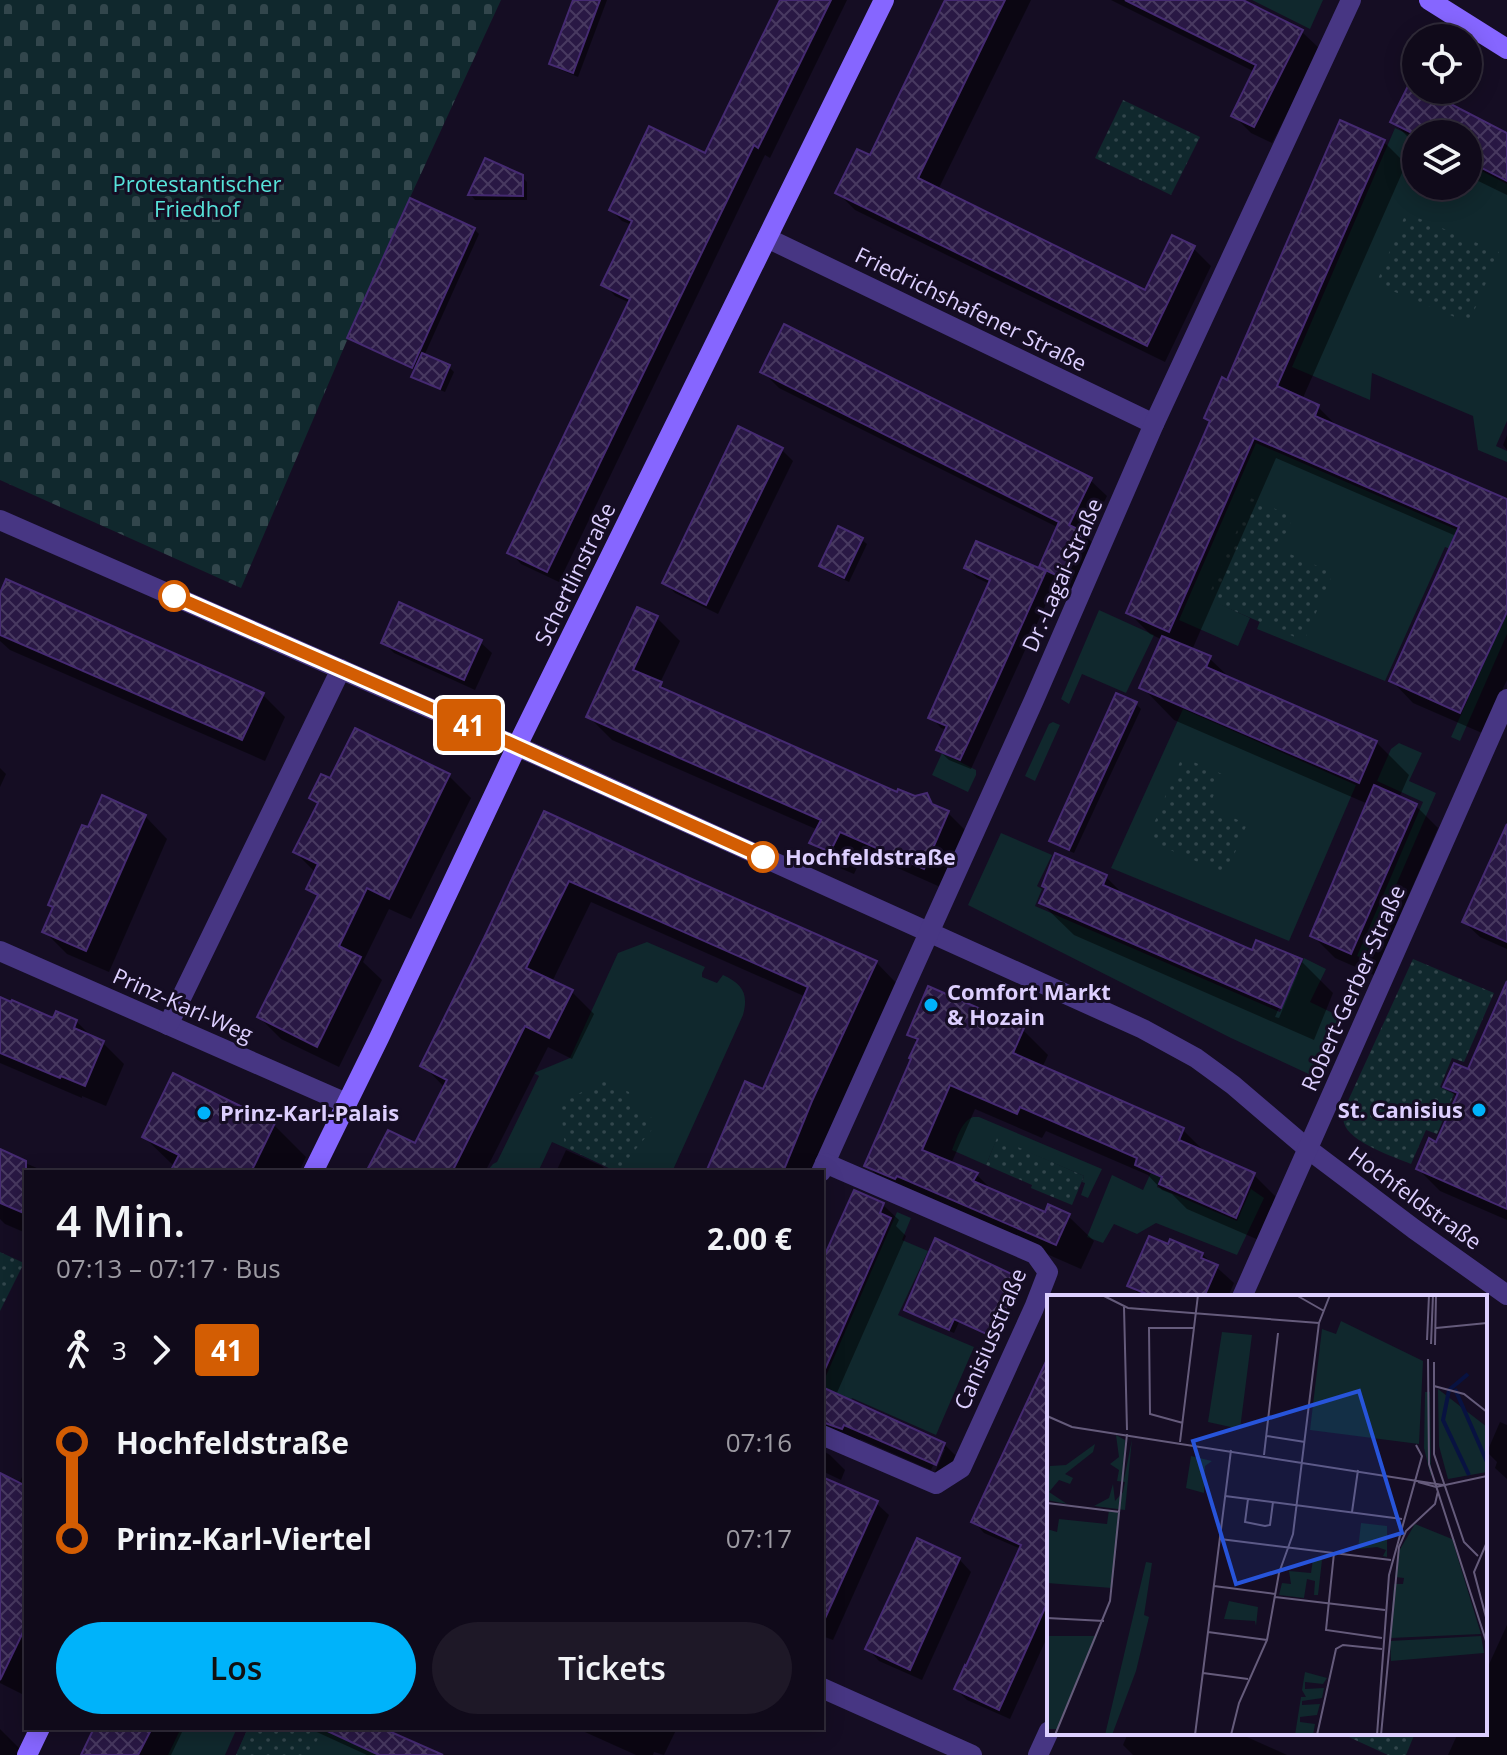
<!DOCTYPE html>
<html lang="de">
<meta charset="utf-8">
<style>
body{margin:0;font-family:"Open Sans",sans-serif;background:#1e1827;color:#f1f3f6;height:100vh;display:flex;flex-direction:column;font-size:30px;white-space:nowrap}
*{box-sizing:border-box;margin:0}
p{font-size:26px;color:#9c9aa2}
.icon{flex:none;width:44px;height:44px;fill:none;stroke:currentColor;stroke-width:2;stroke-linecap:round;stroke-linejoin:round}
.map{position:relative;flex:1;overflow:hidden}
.panel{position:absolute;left:24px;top:1170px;width:800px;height:560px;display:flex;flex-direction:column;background:#100a1a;border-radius:0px;box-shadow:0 4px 20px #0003,0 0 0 2px #302b39}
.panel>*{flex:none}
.badge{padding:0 16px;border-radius:6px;font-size:28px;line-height:52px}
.controls{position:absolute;left:1402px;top:24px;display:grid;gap:16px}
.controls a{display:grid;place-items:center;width:80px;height:80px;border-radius:50%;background:#100a1a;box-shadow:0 4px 20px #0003,0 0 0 2px #302b39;font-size:40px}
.map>.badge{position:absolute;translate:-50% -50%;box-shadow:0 0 0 4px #fff}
.legs{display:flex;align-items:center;gap:12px;height:88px;padding:0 32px;font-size:26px}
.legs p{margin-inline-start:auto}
.headline{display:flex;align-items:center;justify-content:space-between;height:136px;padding:0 32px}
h1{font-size:44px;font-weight:600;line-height:60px}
.action{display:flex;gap:16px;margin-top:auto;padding:16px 32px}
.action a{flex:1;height:92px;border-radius:48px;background:#00b3fa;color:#111;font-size:32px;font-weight:600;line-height:92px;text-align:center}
.action a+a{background:#1e1827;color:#f1f3f6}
ul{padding:0 32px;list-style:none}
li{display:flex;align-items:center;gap:28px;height:96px;font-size:30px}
li i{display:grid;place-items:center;width:12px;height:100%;margin:0 10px;background:currentColor}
li i::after{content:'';width:20px;height:20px;margin:-10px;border:6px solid;border-radius:50%;background:#100a1a}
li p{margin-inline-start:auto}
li:first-child i{background:linear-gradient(#0000 50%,currentColor 0)}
li:last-child i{background:linear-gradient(currentColor 50%,#0000 0)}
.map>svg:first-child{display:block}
.green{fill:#10282d}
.cemetery{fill:url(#cemetery-stones)}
.park{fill:url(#park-dots)}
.shadow{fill:#0007;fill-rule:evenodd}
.building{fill:url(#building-cross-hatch);stroke:#452a71;stroke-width:2}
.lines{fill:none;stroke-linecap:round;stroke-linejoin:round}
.street{stroke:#473683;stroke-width:20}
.secondary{stroke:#8666ff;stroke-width:20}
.line-1-casing{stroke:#fff;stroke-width:18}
.line-1{stroke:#d35d03;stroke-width:12}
.stop-1-dot{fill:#fff;stroke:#d35d03;stroke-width:4}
.poi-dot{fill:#00b3fa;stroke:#150d23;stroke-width:3}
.labels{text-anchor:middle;stroke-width:6;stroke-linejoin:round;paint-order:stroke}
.park-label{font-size:22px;fill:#57e3da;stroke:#150d23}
.street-label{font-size:22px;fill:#ddcfff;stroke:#150d23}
.stop-label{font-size:22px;font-weight:bold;fill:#ddcfff;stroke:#150d23;text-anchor:start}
.poi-label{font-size:22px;font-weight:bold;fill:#ddcfff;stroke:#150d23;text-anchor:start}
.inset-river{fill:none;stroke:#081241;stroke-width:4}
.inset-road{fill:none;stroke:#655b7b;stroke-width:2}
.view{fill:#2754da;fill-opacity:0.15;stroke:#2754da;stroke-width:4}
.inset-edge{fill:none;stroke:#ddcfff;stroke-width:4}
</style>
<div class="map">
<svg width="1507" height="1755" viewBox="0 0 1507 1755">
<defs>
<pattern id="cemetery-stones" width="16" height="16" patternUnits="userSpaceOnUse" patternTransform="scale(2)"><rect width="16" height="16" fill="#10282d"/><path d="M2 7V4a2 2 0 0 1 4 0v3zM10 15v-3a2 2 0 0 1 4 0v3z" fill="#32464c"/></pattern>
<pattern id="park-dots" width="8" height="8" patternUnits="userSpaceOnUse" patternTransform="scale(2)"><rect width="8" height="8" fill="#10282d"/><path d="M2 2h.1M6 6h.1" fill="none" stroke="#32464c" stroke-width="1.8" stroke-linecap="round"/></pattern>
<pattern id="building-cross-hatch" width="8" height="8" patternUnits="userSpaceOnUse" patternTransform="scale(2)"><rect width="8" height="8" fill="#291844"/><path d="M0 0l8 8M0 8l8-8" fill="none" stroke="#483960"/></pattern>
</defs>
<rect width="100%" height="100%" fill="#150d23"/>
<g class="green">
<path d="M1252 0H1323L1310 29Z"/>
<path d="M1395 128 1416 138V186H1468V164L1507 184V421L1496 446 1507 451V462L1478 450 1473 416 1372 373 1370 400 1292 367Z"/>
<path d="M1256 443 1490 544 1470 557 1445 547 1385 681 1257 629 1260 621 1304 640 1207 598 1250 618 1238 646 1179 620Z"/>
<path d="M1099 610 1154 635 1126 693 1082 674 1069 704 1061 699Z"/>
<path d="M1507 612V634L1460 741 1451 737Z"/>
<path d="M1183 709 1356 785 1289 941 1111 868Z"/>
<path d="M1053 722 1060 725 1035 781 1025 776 1049 724Z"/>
<path d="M1399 743 1422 753 1409 781 1436 793 1364 959 1357 956 1423 802 1377 781 1391 749Z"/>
<path d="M942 753 976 770V775L968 792 932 775Z"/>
<path d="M1001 833 1052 855 1037 886 1042 889 1035 906 1280 1012 1304 958 1326 969 1310 1002 1339 1016 1313 1076 1231 1038 968 905Z"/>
<path d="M647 942 705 967 702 973V977L717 983 723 975C742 984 749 993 743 1015L672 1172H620L552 1142 538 1172H486L493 1164 497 1162 539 1076 534 1073 570 1058 618 953Z"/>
<path d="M973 1117H979L1102 1169 1088 1198 1081 1195 1085 1183 1082 1182 1084 1176 997 1139 986 1165 952 1150C957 1138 961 1122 973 1117Z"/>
<path d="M1153 1168 1162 1173 1157 1187 1237 1221 1251 1189 1264 1198 1237 1255 1156 1223 1137 1234 1114 1224 1103 1243 1087 1237 1112 1175 1143 1190Z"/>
<path d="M897 1212 911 1218 902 1240 928 1251 898 1315 974 1347 936 1435 852 1398 838 1426 822 1420V1385Z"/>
<path d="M181 1728H237L225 1755H168Z"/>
<path d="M248 1728H318L379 1755H236Z"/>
</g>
<path class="cemetery" d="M0 0H501L384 254 241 588 0 480Z"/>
<g class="park">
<path d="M1123 100 1200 137 1171 195 1095 158Z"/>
<path d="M1406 213 1499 252 1469 323 1376 284Z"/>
<path d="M1251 498 1293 517 1279 549 1333 573 1304 641 1207 599Z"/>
<path d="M1182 757 1222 774 1209 807 1247 824 1226 874 1147 840Z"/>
<path d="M1413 959 1494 993 1464 1062 1452 1058 1440 1087 1454 1094 1437 1134 1426 1130 1411 1164C1394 1157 1349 1142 1344 1123 1342 1116 1344 1110 1347 1103Z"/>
<path d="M604 1081 629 1092 633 1110 659 1121 617 1172 565 1147 560 1103Z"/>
<path d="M997 1138 1084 1176 1072 1205 1031 1188 1032 1185 986 1165Z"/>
<path d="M0 1252 24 1263 0 1311Z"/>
<path d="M248 1728H318L322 1730 310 1755H236Z"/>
<path d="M1340 1733H1415L1406 1755H1388Z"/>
</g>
<g class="shadow">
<path d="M575 0H607L578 77 556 68 551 63Z"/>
<path d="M782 0H847L770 158 765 155 559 582 521 564 510 552 630 303 615 296 604 284 632 225 622 221 611 210 706 155Z"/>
<path d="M947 0H1031L938 190 1146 293 1193 248 1211 266 1165 362 855 210 838 193 870 157Z"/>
<path d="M1111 0H1238L1302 32 1320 49 1272 143 1251 133 1234 116 1255 72Z"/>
<path d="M1416 90 1507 135V195L1468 176V134H1416V145L1392 121Z"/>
<path d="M1341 123 1384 142 1406 164 1302 400 1318 407 1339 428 1507 501V680L1482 733 1413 703 1392 681 1456 536 1276 458 1192 650 1209 658 1231 679 1376 742 1409 775 1399 798 1416 806 1438 828 1374 975 1335 958 1312 935 1368 804 1174 720 1142 687 1163 640 1150 634 1128 612 1211 423 1206 418 1228 382Z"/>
<path d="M522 177 527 182V200H475L471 195Z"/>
<path d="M474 229 479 234 424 356 449 367 454 372 445 392 419 381 414 377 416 371 354 342 349 337Z"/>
<path d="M763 372 1090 480 1107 496 1087 537 1099 550 1079 593 1056 582 971 769 949 760 938 750 947 730 941 728 931 717 990 584 977 578 966 568 977 543 1049 575 1041 566 1059 528 779 388Z"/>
<path d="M1507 435V450L1503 445Z"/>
<path d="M782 450 793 461 718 614 675 593 664 582Z"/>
<path d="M862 540 867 544 849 582 826 571 821 566Z"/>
<path d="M0 598 262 694 285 717 265 761 10 650 0 641Z"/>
<path d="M656 617 680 641 660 683 672 695 898 795 914 798 926 796 940 810 948 813 971 836 947 890 864 853 854 874 835 866 812 843 818 830 612 740 589 717Z"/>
<path d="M383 642H480L492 653 475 690 394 653Z"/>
<path d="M1136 704 1141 709 1074 853 1056 845 1051 840Z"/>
<path d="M356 730 449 776 471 798 411 919 389 909 363 962 382 980 339 1067 281 1039 259 1017 318 898 309 888 316 873 295 852 319 805 312 798 331 781Z"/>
<path d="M0 768 6 774 0 787Z"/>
<path d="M545 813 876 962 898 985 813 1172H708L764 1092 806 997 591 902 552 982 572 992 594 1014 572 1059 548 1047 485 1172H371L416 1146 445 1088 423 1065Z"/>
<path d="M145 816 167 839 109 972 67 954 45 932 89 830Z"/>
<path d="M1507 826V949L1480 937 1464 922Z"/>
<path d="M1056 856 1106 877 1126 897 1253 952 1301 961 1333 993 1314 1040 1074 935 1041 903 1047 889ZM1294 973H1298L1279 1018 1275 1017Z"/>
<path d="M1507 985V1220L1440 1191 1418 1169 1437 1144 1458 1098 1446 1086 1469 1071Z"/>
<path d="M0 997 54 1020 76 1021 94 1039 103 1043 124 1064 106 1106 82 1096V1098L0 1063Z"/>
<path d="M1023 1030 1048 1055 1042 1068 1183 1130 1208 1155 1254 1175 1279 1200 1261 1241 1187 1209 1172 1194 1162 1190 1148 1175 1046 1131 1042 1138 975 1109 951 1164 976 1174 995 1193 1046 1215 1068 1216 1094 1241 1081 1269 922 1199 892 1191 867 1165 918 1043 909 1034Z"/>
<path d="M274 1125 306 1157 299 1172H173L175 1167 144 1137Z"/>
<path d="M566 1150 602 1166 608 1172H556Z"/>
<path d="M0 1152 46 1172H26V1233L5 1224 0 1219Z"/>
<path d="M883 1205 899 1220 896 1226 906 1236 836 1395 944 1444 960 1460 952 1479 935 1472 945 1449H941L931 1470 860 1439 858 1444 826 1445 825 1452 830 1455 845 1470 841 1480 822 1471V1267Z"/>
<path d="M1202 1254 1234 1283 1228 1297H1141L1130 1285Z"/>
<path d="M1018 1279 1023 1284 998 1340 959 1322 954 1333 911 1314 906 1309Z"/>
<path d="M1500 1422 1507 1425V1479L1495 1468 1497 1462 1487 1452Z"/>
<path d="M26 1469V1696L0 1683V1476L18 1485Z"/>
<path d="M1049 1497V1633L1010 1719 967 1700 956 1689 1021 1549 984 1533 974 1522Z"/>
<path d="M876 1503 889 1515 833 1640 822 1636V1511Z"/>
<path d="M959 1559 971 1572 922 1680 879 1661 867 1648Z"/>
<path d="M1507 1625V1755H1448L1458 1733H1485V1673Z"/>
<path d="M96 1728H184L171 1755H83Z"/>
<path d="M308 1728H377L435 1755H367Z"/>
<path d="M576 1728H677L664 1755 654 1752 653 1755H636Z"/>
<path d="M0 1729 20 1749 17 1755H0Z"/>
<path d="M1128 1733H1238L1287 1755H1133L1123 1745Z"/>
</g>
<g class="building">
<path d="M573 0H600L573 73 549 64Z"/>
<path d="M780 0H831L758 148 754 145 547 572 507 553 630 299 601 285 632 221 609 210 649 126 705 153Z"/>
<path d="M945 0H1005L918 178 1145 290 1172 235 1195 246 1147 346 835 193 857 149 870 155Z"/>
<path d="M1125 0H1243L1303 30 1254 127 1231 116 1256 65Z"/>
<path d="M1409 84 1416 87V90H1421L1441 99 1507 133V181L1468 161V134H1414L1390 122Z"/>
<path d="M1340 120 1385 140 1277 386 1319 405 1315 416 1507 499V612L1460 713 1389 681 1459 527 1254 438 1169 632 1126 613 1210 421 1204 418 1222 377 1227 380Z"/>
<path d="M485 158 523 175V196L468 195Z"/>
<path d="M410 198 475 228 412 368 347 338Z"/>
<path d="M784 324 1092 478 1069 525 1084 532 1062 578 1039 567 1059 522 760 372Z"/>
<path d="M422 353 450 365 440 389 411 377Z"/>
<path d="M738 426 783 448 706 605 662 583Z"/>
<path d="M838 526 863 538 844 578 819 566Z"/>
<path d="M976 541 1046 571 994 687 960 760 936 750 947 726 928 718 990 580 964 568Z"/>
<path d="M6 579 264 693 242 740 0 635V593Z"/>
<path d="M399 602 482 640 464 680 381 643Z"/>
<path d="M637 607 658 616 633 670 662 682 660 687 897 792 898 789 915 796 927 793 932 804 949 811 924 869 840 832 830 852 809 843 821 820 586 717Z"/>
<path d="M1162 636 1211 656 1206 667 1377 741 1359 783 1139 688Z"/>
<path d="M1116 693 1137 702 1069 850 1049 841Z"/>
<path d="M355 728 450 774 389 899 367 888 339 946 361 957 317 1047 257 1017 318 895 306 889 318 864 293 852 318 803 309 798 321 774 330 778Z"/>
<path d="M1374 785 1417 804 1351 954 1310 936Z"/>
<path d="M102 795 146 815 86 951 42 932 53 907 48 905 82 825 88 827Z"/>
<path d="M544 811 685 876 877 961 812 1101 783 1172H706L745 1081 763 1089 808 987 569 881 526 968 573 990 549 1038 525 1026 452 1172H366L388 1130 415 1143 447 1080 420 1066 484 938Z"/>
<path d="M1507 824V942L1462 922Z"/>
<path d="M1055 853 1107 875 1103 885 1252 950 1256 940 1302 959 1281 1008 1039 903 1046 888 1042 886Z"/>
<path d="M1507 981V1209L1416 1169 1429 1138 1436 1142 1458 1093 1443 1087 1454 1063 1468 1069Z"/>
<path d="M928 986 1024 1028 1013 1053 1184 1128 1179 1140 1255 1173 1236 1218 1159 1184 1162 1177 1135 1165 1137 1158 1020 1107 1017 1114 950 1085 922 1150 978 1173 973 1181 1045 1212 1048 1204 1070 1214 1056 1245 897 1176 895 1179 864 1166 911 1059 909 1058 918 1039 907 1035Z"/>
<path d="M0 997 11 1002 12 1000 53 1018 56 1011 77 1020 74 1028 104 1041 85 1086 61 1076 60 1078 0 1053Z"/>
<path d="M173 1073 275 1123 251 1172H170L179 1155 142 1137Z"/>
<path d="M0 1149 26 1161V1214L0 1203Z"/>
<path d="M854 1190 884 1203 880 1213 891 1218 822 1376V1261Z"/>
<path d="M1149 1236 1168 1244 1170 1239 1203 1253 1201 1258 1218 1265 1204 1297H1154L1127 1286Z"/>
<path d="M935 1238 1020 1278 993 1337 954 1319 949 1330 904 1310Z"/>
<path d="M1049 1355V1599L999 1710 954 1689 965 1665 966 1666 1021 1545 971 1522Z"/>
<path d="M822 1387 945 1443 936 1465 844 1425 842 1429 822 1422Z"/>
<path d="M0 1473 26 1486V1626L0 1680Z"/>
<path d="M822 1477 878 1501 822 1625Z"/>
<path d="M917 1538 960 1558 910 1670 865 1649Z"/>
<path d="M94 1728H152L138 1755H81Z"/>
<path d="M321 1728H382L443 1755H379Z"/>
</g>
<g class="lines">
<g class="street">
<path d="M767 238 1154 424"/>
<path d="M0 520 557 764 1143 1029 1196 1058 1233 1085 1308 1149 1414 1229 1507 1295"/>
<path d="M0 951 346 1103"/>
<path d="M168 1025 341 669"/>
<path d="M821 1172 1034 700 1154 424 1351 0"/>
<path d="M1242 1297 1507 699"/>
<path d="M822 1435 936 1484 961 1468 1034 1308 1048 1272 1035 1254 825 1163"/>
<path d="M822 1688 972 1755"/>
<path d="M1038 1755 1049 1731"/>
</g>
<g class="secondary">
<path d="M1429 0 1507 49"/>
<path d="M313 1172 379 1038 517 746 884 0"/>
<path d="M27 1755 40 1728"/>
</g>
</g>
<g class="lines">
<defs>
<path id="line-1" d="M174 596 492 735 763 857"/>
</defs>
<use href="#line-1" class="line-1-casing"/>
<use href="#line-1" class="line-1"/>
</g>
<g class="stop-1-dot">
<circle cx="174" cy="596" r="14"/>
<circle cx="763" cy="857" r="14"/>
</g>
<g class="poi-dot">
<circle cx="931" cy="1005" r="8"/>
<circle cx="1479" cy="1110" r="8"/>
<circle cx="204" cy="1113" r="8"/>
</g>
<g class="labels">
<g class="park-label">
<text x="197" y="192">Protestantischer<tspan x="197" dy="25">Friedhof</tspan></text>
</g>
<g class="street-label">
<text transform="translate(971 309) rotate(26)" y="8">Friedrichshafener Straße</text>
<text transform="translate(575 574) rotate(-64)" y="8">Schertlinstraße</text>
<text transform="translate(1062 575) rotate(-66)" y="8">Dr.-Lagai-Straße</text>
<text transform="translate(1353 988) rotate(-66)" y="8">Robert-Gerber-Straße</text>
<text transform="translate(183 1005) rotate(24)" y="8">Prinz-Karl-Weg</text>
<text transform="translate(1415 1198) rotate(36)" y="8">Hochfeldstraße</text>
<text transform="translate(990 1339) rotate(-67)" y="8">Canisiusstraße</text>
</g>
<g class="stop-label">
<text x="785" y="865">Hochfeldstraße</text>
</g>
<g class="poi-label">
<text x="947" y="1000">Comfort Markt<tspan x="947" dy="25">&amp; Hozain</tspan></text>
<text x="1463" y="1118" text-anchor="end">St. Canisius</text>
<text x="220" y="1121">Prinz-Karl-Palais</text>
</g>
</g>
<g transform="translate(1047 1295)">
<rect width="440" height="440" fill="#150d23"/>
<path d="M378 97H383L384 182 377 153ZM144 161 165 166 158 171 157 198 139 193ZM314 228 340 231V262L336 261 339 255 330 252 311 254ZM368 229 405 244 434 339 343 343 347 289H356L357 283 348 282 352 256ZM182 306 211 312 209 331 208 326 177 324ZM0 341H50L11 434H1L0 440ZM258 377 280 383 276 389 258 387V394L277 393 275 403 255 406V410L273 409 270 420 253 422V427L268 429 266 440H248L254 402H259L255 395Z" fill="#10282d"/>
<path d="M69 140 78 145 77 185 85 144 78 215 47 211 62 203 66 189 68 206 76 197 78 187 70 186 72 175 63 169 72 162ZM48 149 46 157 18 179 26 183 23 189 12 185 2 197 20 209 0 205 3 171 19 170ZM99 267 105 268 97 320 102 322 89 376 65 440H58Z" fill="#10282d"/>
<path d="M294 26 376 66 372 149 263 135 275 34 289 39ZM434 341 437 358 344 366 343 346Z" fill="#10282d"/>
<path d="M175 37 205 40 193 134 161 127ZM391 94 440 132V177L401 184 392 151ZM62 215 73 217 65 293 0 288V234L10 237 12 224 60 229ZM266 264 275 265 271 300H267L268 286 260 284 257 303 232 300 235 288 244 289 242 276 264 278Z" fill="#10282d"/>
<path class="inset-river" d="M421 79 402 95 396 125 422 180M408 94 440 167"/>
<path class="inset-road" d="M55 0 81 13 272 28M249 0 277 16M77 12 80 135M389 33 440 28M380 45 382 0M384 49 386 0M388 50 389 0M381 64 382 169 440 349M387 67V159L417 247 431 261M387 91 417 99 440 117M0 121 25 132 396 190M136 128 103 119 102 33H147M220 141 258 147M133 147 151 0M217 160 231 38M371 187 389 192 440 181M178 201 355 224M201 204 198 227 218 231 223 230 226 207M0 208 73 217M305 217 311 175M173 244 344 265M440 247 427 277 440 326M287 258 279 335 335 343M167 291 228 299M228 302 338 315M0 323 57 326M161 337 220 345M156 378 201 384M8 440 63 306 80 139M148 440 184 155M184 440 192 408 220 345 232 278 246 239 272 28 283 0M270 440 289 354 296 350 335 354M330 440 342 280 375 161 369 150M334 440 352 252 359 236 388 209 391 196"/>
<path class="view" d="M312 96 355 238 189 289 146 146Z"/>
<rect width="440" height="440" class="inset-edge"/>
</g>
</svg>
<div class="controls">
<a><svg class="icon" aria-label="locate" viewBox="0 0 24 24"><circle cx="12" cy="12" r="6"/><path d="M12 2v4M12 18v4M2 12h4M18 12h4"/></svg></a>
<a><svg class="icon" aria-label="layers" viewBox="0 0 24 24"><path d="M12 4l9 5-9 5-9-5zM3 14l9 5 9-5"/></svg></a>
</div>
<b class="badge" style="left:469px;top:725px;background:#d35d03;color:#fff">41</b>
<section class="panel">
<div class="headline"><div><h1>4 Min.</h1><p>07:13 – 07:17 · Bus</p></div><b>2.00 €</b></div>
<div class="legs"><svg class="icon" aria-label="walk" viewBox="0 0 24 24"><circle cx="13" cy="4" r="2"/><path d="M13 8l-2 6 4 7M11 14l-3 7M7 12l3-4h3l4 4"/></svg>3<svg class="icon" aria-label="forward" viewBox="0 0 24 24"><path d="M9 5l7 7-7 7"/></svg><b class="badge" style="background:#d35d03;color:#fff">41</b></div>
<ul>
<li><i style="color:#d35d03"></i><b>Hochfeldstraße</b><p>07:16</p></li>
<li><i style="color:#d35d03"></i><b>Prinz-Karl-Viertel</b><p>07:17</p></li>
</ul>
<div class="action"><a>Los</a><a>Tickets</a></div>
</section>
</div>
